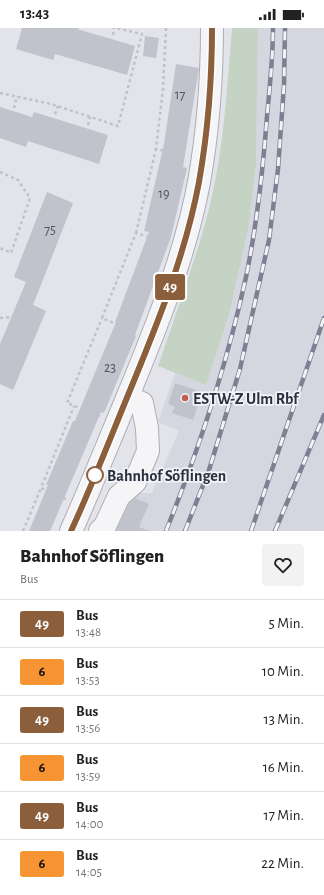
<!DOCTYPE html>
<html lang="de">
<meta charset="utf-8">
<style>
body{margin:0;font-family:"Alegreya Sans",sans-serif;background:#f2f2f2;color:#222;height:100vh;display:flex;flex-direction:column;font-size:15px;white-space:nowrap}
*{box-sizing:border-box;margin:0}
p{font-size:13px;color:#767676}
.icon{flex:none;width:22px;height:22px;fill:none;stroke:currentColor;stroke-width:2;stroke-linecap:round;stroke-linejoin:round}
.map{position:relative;height:503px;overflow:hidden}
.sheet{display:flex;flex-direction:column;background:#fff;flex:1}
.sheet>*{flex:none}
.badge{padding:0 8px;border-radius:3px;font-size:14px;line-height:26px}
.map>.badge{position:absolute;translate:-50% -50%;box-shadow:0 0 0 2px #fff}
.round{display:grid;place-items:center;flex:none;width:42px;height:42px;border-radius:4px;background:#f2f2f2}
.headline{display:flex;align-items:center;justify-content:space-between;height:68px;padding:0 20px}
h1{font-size:19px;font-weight:800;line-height:30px}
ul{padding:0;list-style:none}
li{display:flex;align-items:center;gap:12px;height:48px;padding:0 20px;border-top:1px solid #e0e0e0}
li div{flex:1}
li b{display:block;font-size:15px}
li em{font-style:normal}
li .badge{min-width:44px;font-weight:700;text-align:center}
.status{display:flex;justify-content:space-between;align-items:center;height:28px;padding:0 20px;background:#fff;direction:ltr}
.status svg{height:11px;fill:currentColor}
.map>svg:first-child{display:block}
.built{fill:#d5d6df}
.green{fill:#c4d3c4}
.building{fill:#c0c2cc}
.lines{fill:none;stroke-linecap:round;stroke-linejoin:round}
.minor-casing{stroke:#acadb7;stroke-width:24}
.path{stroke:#c1c1c8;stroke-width:2.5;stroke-dasharray:3 3;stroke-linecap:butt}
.minor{stroke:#f5f5f8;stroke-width:22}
.rail-casing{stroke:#7d8092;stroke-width:4.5}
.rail{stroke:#f2f3f7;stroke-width:3;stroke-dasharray:9;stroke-linecap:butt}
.line-casing{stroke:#fff;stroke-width:9}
.line{stroke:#8b5e3c;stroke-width:6}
.poi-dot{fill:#c55c51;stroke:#f2f3f7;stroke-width:1.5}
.stop-dot{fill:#fff;stroke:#8b5e3c;stroke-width:2}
.labels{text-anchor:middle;stroke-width:3.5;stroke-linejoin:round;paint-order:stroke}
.number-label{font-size:14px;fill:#515364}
.poi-label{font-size:16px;font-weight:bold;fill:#2c2e41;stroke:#f2f3f7;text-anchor:start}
.stop-label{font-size:16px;font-weight:bold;fill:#2c2e41;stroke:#f2f3f7;text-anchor:start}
</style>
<div class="status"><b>13:43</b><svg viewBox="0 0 49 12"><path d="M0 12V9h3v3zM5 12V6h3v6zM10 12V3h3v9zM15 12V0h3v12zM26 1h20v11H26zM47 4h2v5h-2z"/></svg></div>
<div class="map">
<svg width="324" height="503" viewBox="0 0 324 503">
<rect width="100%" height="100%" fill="#e3e4ea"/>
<path class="built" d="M258 0H324V503H110L126 465H152L179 403 158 394 175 345 206 357 229 287 249 197 256 138Z"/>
<path class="green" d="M232 0H258L256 137 249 197 229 287 206 357 158 338C176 285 196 232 210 177 224 119 227 59 232 0Z"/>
<g class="building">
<path d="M22 0H74L135 18 127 47 55 26 53 32 16 21Z"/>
<path d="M145 8 159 10 156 30 143 28Z"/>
<path d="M176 36 199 40 183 139 187 140 171 209 135 307 136 308 104 385 101 384 50 503H29L48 457H46L73 393H75L116 294H115L149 204 144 203 164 116Z"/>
<path d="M0 79 32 89 34 84 108 107 99 136 28 113 26 119 0 110Z"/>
<path d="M47 164 73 175 33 277 46 283 13 362 0 356V316L26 254 14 249Z"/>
<path d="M175 355 202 364 193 392 172 385 175 379 168 376Z"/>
<path d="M135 470 149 476 139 499 149 503H116L129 476Z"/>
</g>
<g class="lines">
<defs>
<g id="minor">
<path d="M71 503C90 461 107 418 125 375 154 305 185 229 199 154 208 103 212 51 212 0"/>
<path d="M100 503 105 498 119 468 135 454 148 423 147 400 142 375 128 369"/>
</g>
</defs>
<use href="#minor" class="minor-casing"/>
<g class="path">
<path d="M166 0 163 61 156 121 185 127"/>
<path d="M77 1V0"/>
<path d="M113 7 114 0"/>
<path d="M0 65 51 76 118 98 142 6 116 0"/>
<path d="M14 80 17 68"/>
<path d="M55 86 58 78"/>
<path d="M88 97 90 89"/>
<path d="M0 144 18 152 30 170 11 225 0 220"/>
<path d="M136 205 156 121"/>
<path d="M0 290 12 289"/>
<path d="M135 304 102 290 136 205 166 215"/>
<path d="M100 388 67 375 102 290"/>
<path d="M66 471 41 460 74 378"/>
<path d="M23 503 41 460"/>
</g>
<use href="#minor" class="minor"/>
<defs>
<g id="rail">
<path d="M166 503C199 421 227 336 246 249 257 196 263 142 267 88 270 58 273 29 273 0"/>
<path d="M185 503 209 442 240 341 269 212 278 141 284 57 285 0"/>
<path d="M251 503 324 290"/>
<path d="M275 503 324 387"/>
</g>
</defs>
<use href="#rail" class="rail-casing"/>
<use href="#rail" class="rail"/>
</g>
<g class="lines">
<defs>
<path id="line" d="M71 503C91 460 108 416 126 372 155 302 185 229 199 154 208 103 212 51 212 0"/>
</defs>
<use href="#line" class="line-casing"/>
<use href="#line" class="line"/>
</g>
<circle class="poi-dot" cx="185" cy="370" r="4"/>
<circle class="stop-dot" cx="95" cy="447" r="8"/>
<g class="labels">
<g class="number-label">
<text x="180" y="71">17</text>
<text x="164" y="170">19</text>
<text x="50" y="206">75</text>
<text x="110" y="344">23</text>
</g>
<g class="poi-label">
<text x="193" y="376">ESTW-Z Ulm Rbf</text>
</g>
<g class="stop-label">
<text x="107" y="453">Bahnhof Söflingen</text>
</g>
</g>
</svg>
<b class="badge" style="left:170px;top:259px;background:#8b5e3c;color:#fff">49</b>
</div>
<section class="sheet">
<div class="headline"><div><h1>Bahnhof Söflingen</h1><p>Bus</p></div><a class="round"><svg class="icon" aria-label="heart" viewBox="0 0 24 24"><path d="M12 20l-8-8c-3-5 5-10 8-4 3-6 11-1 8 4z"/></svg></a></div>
<ul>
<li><span class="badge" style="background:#8b5e3c;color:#fff">49</span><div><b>Bus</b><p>13:48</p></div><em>5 Min.</em></li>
<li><span class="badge" style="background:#f79534;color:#111">6</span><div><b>Bus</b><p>13:53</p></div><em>10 Min.</em></li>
<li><span class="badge" style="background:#8b5e3c;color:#fff">49</span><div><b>Bus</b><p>13:56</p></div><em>13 Min.</em></li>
<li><span class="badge" style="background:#f79534;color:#111">6</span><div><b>Bus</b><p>13:59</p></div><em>16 Min.</em></li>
<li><span class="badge" style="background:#8b5e3c;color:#fff">49</span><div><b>Bus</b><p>14:00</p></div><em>17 Min.</em></li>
<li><span class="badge" style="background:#f79534;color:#111">6</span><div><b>Bus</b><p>14:05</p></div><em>22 Min.</em></li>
</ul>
</section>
